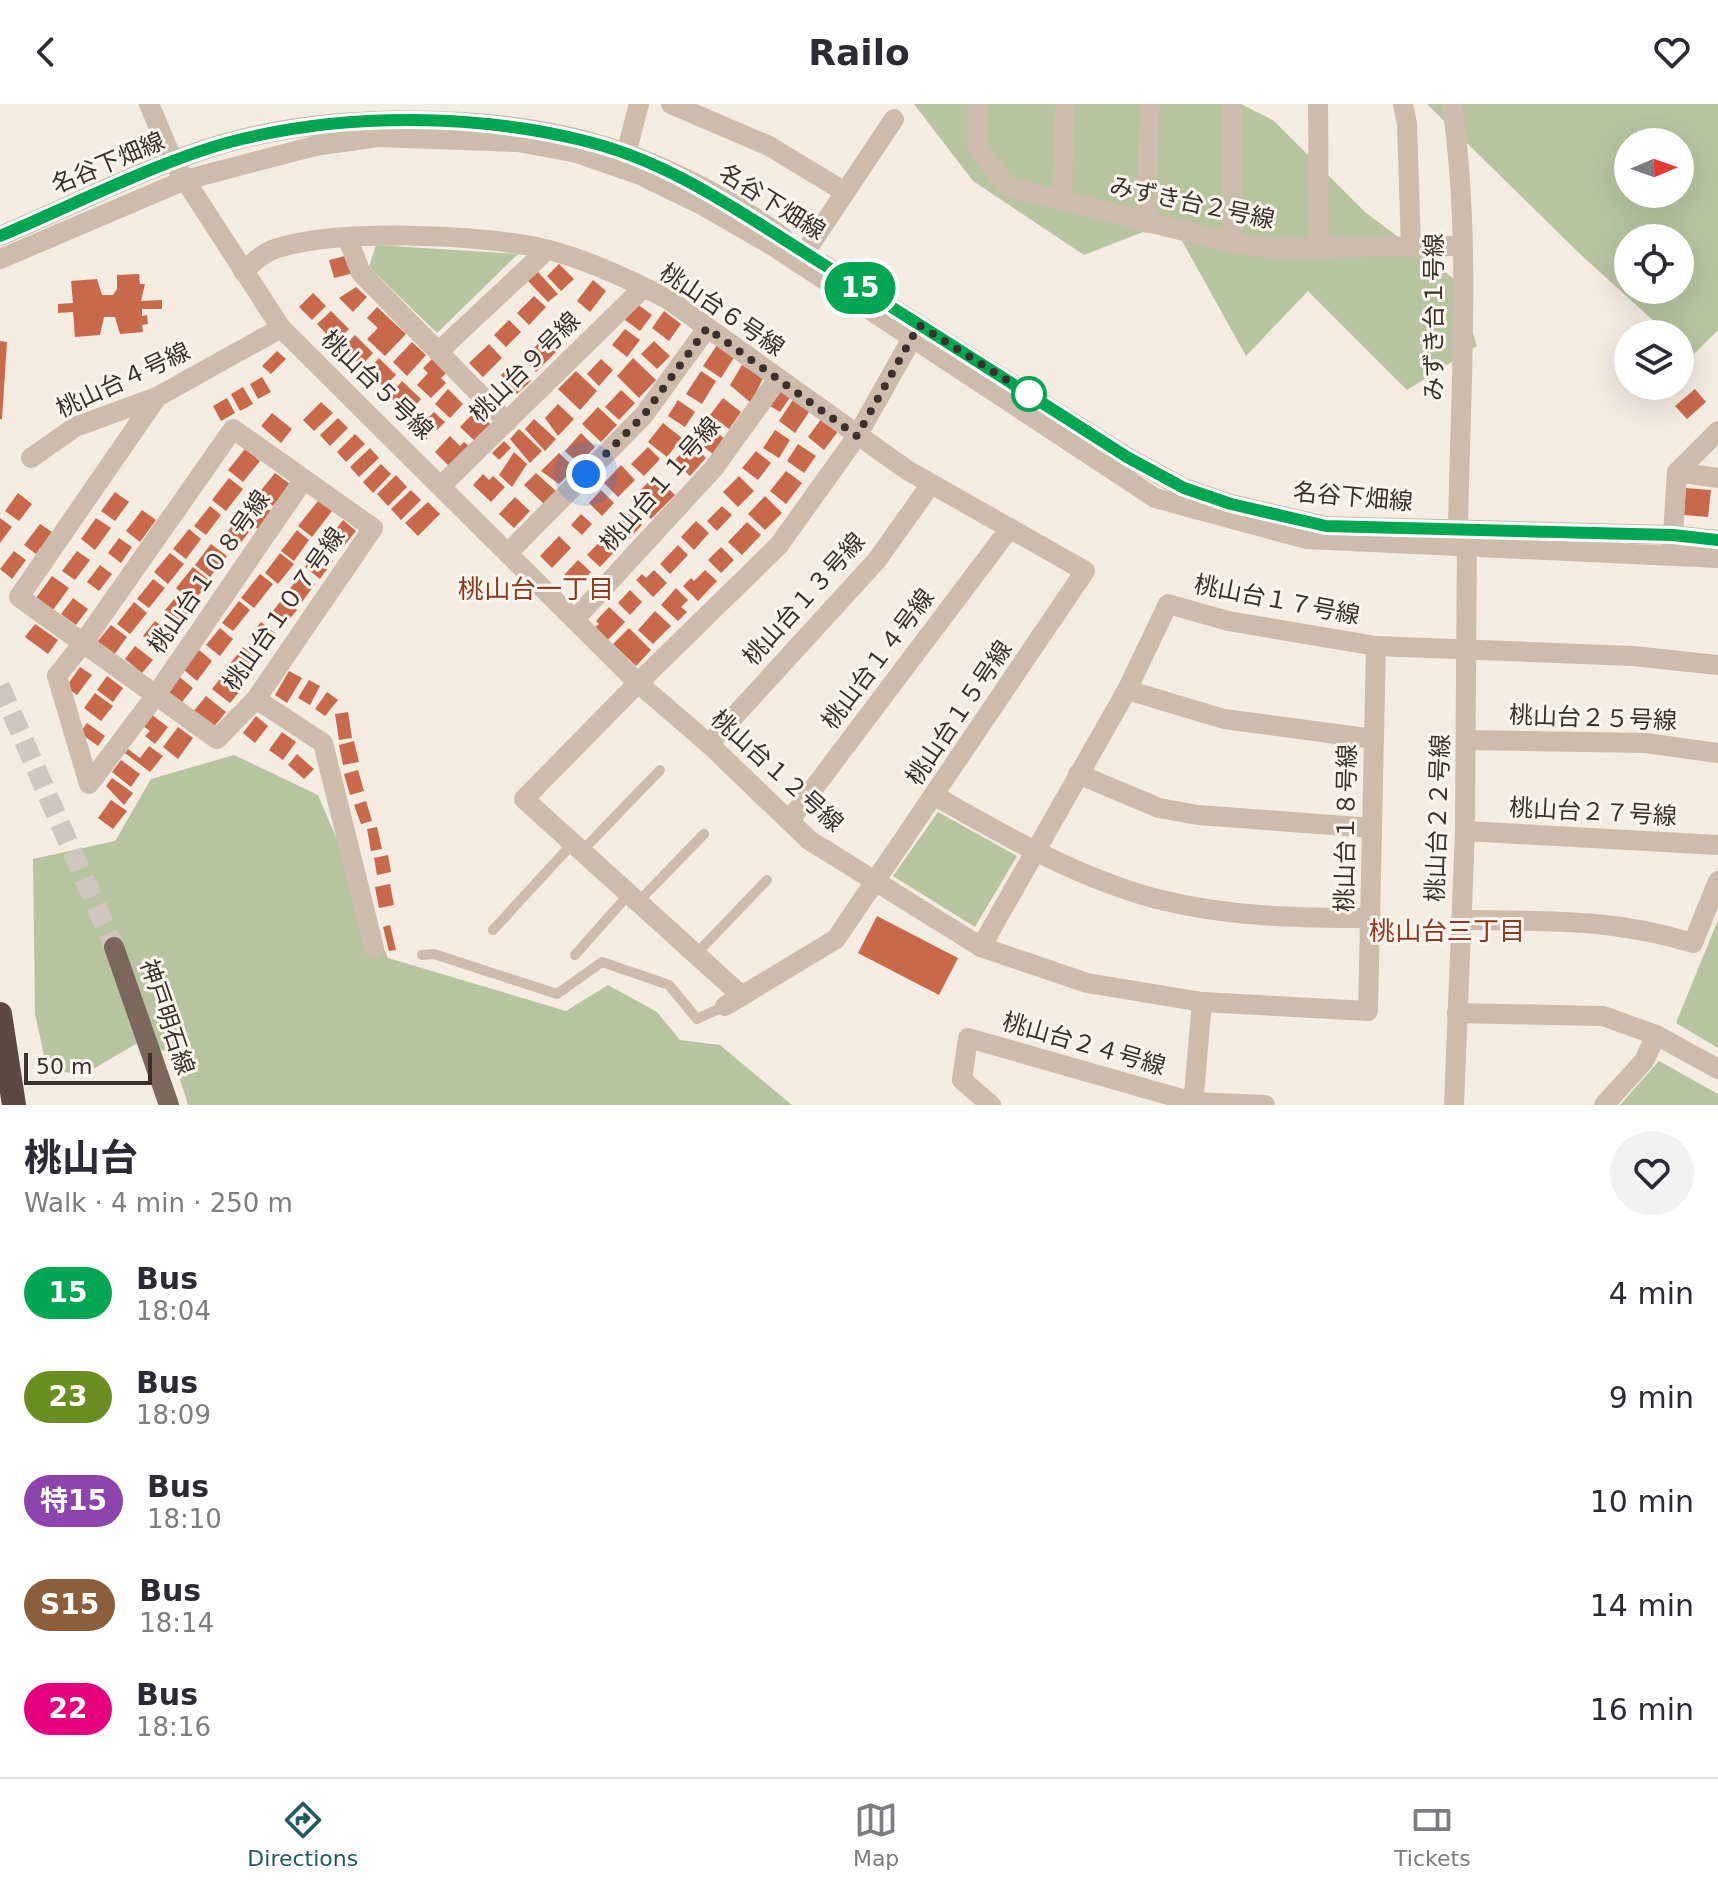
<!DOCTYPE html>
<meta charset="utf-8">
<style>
body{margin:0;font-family:"DejaVu Sans","Noto Sans JP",sans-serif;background:#f2f2f3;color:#2b2b33;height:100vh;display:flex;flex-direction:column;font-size:30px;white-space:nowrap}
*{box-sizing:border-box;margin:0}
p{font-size:26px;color:#7c7c81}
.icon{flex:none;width:44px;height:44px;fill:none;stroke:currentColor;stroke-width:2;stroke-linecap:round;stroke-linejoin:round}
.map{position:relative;height:1001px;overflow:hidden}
.drawer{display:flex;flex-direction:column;background:#fff;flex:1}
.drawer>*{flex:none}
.badge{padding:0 16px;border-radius:26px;font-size:28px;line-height:52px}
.needle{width:52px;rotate:88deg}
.controls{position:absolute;left:1614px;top:24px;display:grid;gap:16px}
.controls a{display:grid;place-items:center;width:80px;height:80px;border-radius:50%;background:#fff;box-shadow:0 8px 32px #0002;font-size:40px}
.scale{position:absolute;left:24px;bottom:20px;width:128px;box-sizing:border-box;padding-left:8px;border:4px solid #3b302b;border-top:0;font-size:22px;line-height:28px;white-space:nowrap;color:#3b302b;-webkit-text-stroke:6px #fbf5ee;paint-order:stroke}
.you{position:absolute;width:40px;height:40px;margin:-20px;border:6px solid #fff;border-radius:50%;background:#1a73e8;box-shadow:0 0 0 12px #1a73e833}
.map>.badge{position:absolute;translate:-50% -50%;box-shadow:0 0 0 4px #fff}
.round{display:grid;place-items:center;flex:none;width:84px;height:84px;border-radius:42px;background:#f2f2f3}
.summary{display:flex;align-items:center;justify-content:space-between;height:136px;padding:0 24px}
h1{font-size:38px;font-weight:700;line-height:60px}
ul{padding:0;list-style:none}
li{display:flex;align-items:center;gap:24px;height:104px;padding:0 24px}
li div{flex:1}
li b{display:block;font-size:30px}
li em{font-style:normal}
li .badge{min-width:88px;font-weight:700;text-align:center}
header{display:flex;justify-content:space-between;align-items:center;height:104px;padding:0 24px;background:#fff;font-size:36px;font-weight:700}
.dock{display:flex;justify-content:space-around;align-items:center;height:112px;border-top:2px solid #e1e1e2;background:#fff;font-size:22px;color:#7c7c81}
.dock a{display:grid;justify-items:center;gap:4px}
.dock .active{color:#1f5a5e}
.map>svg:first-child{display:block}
.green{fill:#b8c4a0;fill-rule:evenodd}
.building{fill:#c8694b}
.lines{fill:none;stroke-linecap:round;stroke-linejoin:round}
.primary-tunnel{stroke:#cfc6bd;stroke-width:20;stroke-dasharray:20 10;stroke-linecap:butt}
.service{stroke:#cdbbac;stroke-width:10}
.minor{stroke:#cdbbac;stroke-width:20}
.tertiary{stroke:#cdbbac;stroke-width:20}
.primary{stroke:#7d675c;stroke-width:20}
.motorway{stroke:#5c4a42;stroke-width:24}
.line-casing{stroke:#fff;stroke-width:18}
.line{stroke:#00a651;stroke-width:12}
.walk{stroke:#3b302b;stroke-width:8;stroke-dasharray:0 14.4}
.stop-dot{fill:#fff;stroke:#00a651;stroke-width:4}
.labels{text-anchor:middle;stroke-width:6;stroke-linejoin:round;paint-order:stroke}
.street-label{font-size:24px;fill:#3b302b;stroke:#fbf5ee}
.neighbourhood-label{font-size:26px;fill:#8c3b22;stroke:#fbf5ee}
</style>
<header><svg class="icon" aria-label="back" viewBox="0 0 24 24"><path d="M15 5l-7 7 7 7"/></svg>Railo<svg class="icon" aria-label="heart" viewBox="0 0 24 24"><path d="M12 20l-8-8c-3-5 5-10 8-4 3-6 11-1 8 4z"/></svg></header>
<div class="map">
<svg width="1718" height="1001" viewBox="0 0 1718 1001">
<rect width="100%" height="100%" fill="#f4ebe1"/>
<g class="green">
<path d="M914 0H1241L1273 16 1365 108 1457 177 1477 242 1407 286 1308 187 1246 252 1171 117 1084 151 973 77Z"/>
<path d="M1427 0H1718V226L1692 252 1680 241V230H1668L1579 149ZM1628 38H1680V90H1628ZM1628 134H1680V186H1628Z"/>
<path d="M376 141 518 150 437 229 369 163Z"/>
<path d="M234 651 318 691 388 854 566 907 608 881 657 908 680 936 720 941 792 1001H188L172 950 139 938 83 971 47 965 35 910 33 755 115 737 151 675Z"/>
<path d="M938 708 1017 752 975 823 893 772Z"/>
<path d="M1718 816V944L1676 919Z"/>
<path d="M1659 957 1718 990V1001H1620Z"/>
</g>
<g class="building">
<path d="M349 151 354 169 334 174 329 156Z"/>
<path d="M559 160 574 175 561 187 547 172Z"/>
<path d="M538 168 558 190 548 198 528 177Z"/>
<path d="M139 170 140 180H145L141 197 162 196V205H142V212L147 211 148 220 142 221 143 228 120 230 115 213H104L100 231 75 233 73 208 58 209V200L73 199 71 177 97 175 102 191H113L117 185V171Z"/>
<path d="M593 176 606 187 590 208 577 197Z"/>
<path d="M356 183 367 193 353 208 339 194Z"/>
<path d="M313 189 326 202 312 216 299 203Z"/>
<path d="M534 192 546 203 529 221 517 209Z"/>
<path d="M637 200 652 211 640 227 625 216Z"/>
<path d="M377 203 406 230 385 252 367 235 378 224 367 214Z"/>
<path d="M331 207 349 225 335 239 317 220Z"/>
<path d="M565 207 580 220 569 233 554 221Z"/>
<path d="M664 207 681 220 669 237 652 224Z"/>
<path d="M509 216 521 228 506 243 494 231Z"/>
<path d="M625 225 640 236 627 253 612 241Z"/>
<path d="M355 231 373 249 362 261 340 247Z"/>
<path d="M543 235 556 248 536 268 523 255Z"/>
<path d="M0 237 7 238 2 315H0Z"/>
<path d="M654 237 670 252 657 265 641 250Z"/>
<path d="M412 238 426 251 407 272 393 258Z"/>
<path d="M489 240 502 254 483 273 469 259Z"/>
<path d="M717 241 735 252 721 274 703 262Z"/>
<path d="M277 247 286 255 271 270 262 262Z"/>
<path d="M434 253 448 267 441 274 446 279 431 294 417 281 428 269 423 264Z"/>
<path d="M379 254 396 271 384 283 367 267Z"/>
<path d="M633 254 656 276 639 294 617 272Z"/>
<path d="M601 255 613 266 599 282 587 270Z"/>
<path d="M514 259 531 277 517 290 501 271Z"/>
<path d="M742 261 763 274 751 299 730 281Z"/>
<path d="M576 267 597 287 580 306 558 285Z"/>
<path d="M701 267 716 277 702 300 686 290Z"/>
<path d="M262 273 271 288 258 295 250 280Z"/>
<path d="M402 277 421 295 408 310 389 292Z"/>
<path d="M243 283 253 300 240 307 231 290Z"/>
<path d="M448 285 463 300 450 314 435 300Z"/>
<path d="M782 285 791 292 780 308 770 302Z"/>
<path d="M1695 285 1706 298 1687 315 1675 302Z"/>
<path d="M621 286 635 299 619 316 605 303Z"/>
<path d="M227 294 235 309 221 317 213 302Z"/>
<path d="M723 294 741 308 729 325 710 311Z"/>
<path d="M794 294 811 305 795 329 779 317Z"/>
<path d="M678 296 695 308 685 323 668 312Z"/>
<path d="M321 298 333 309 314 327 303 316Z"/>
<path d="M558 300 574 315 558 332 545 314Z"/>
<path d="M598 303 617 321 601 338 582 320Z"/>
<path d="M476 306 493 323 477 339 460 323Z"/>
<path d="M434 308 445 318 437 326 426 316Z"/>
<path d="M272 309 292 325 281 339 261 322Z"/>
<path d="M338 314 348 324 330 342 320 331Z"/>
<path d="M822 314 839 326 824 346 808 333Z"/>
<path d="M534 315 556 335 545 347 525 325Z"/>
<path d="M663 319 682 334 667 353 648 338Z"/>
<path d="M707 320 725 335 713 350 695 336Z"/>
<path d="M426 321 433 328 425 337 418 330Z"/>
<path d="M519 325 542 347 530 359 510 335Z"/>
<path d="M775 326 790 336 779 354 763 344Z"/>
<path d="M581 329 595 343 579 360 565 347Z"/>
<path d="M355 330 365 340 346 358 337 348Z"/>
<path d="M450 332 460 342 464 338 469 342 450 363 435 348Z"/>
<path d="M504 337 511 344 499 356 492 349Z"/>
<path d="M691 339 706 354 690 372 674 357Z"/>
<path d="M798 340 816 352 804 369 787 357Z"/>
<path d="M648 343 660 355 644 372 631 360Z"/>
<path d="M370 344 379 354 359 373 350 363Z"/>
<path d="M245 345 260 357 243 378 228 366Z"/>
<path d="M756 347 771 359 758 376 742 364Z"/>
<path d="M514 348 527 360 512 383 499 371Z"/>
<path d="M559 349 575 364 559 380 541 367Z"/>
<path d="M381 360 391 370 373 389 363 378Z"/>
<path d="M621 361 635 376 618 393 604 379Z"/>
<path d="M786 367 802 379 786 400 770 387Z"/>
<path d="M275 369 290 380 273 402 258 390Z"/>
<path d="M536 369 556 387 544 400 524 381Z"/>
<path d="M483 370 489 376 493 372 505 383 491 398 473 381Z"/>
<path d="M396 371 407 383 388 402 377 390Z"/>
<path d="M655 371 675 391 651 415 631 396Z"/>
<path d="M739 372 754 387 738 403 723 388Z"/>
<path d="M229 374 243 385 226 407 212 396Z"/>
<path d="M1686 384 1711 386 1708 413 1684 411Z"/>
<path d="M411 386 421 396 401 416 391 405Z"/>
<path d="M601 386 614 399 602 412 589 399Z"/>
<path d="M115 388 129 398 115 417 101 407Z"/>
<path d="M18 389 32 400 19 417 5 407Z"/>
<path d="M765 392 782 409 765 426 748 410Z"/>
<path d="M515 393 530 407 514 424 499 410Z"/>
<path d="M254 394 272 408 258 425 240 411Z"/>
<path d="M318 397 332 407 312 433 298 422Z"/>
<path d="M428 398 440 410 418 432 405 419Z"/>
<path d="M210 402 221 411 206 431 194 422Z"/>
<path d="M722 402 732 411 717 427 707 417Z"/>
<path d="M142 406 156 416 140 438 126 427Z"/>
<path d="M629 409 642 421 626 438 613 426Z"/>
<path d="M581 410 592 420 582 431 571 421Z"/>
<path d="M0 414 12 423 0 439Z"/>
<path d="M96 414 111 424 95 446 81 435Z"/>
<path d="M343 416 356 427 343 443 330 433Z"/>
<path d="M236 417 249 428 232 450 218 439Z"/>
<path d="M696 417 709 429 694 446 681 433Z"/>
<path d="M747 418 761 431 742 451 728 438Z"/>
<path d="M40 420 52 428 36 450 24 441Z"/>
<path d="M189 425 201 435 186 455 173 445Z"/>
<path d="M297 426 309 436 294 457 281 447Z"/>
<path d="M559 432 571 444 552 464 540 452Z"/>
<path d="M119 434 132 443 121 459 108 449Z"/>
<path d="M603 434 616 446 600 463 587 451Z"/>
<path d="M211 440 227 452 210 473 195 461Z"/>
<path d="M678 441 688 451 670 470 660 460Z"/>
<path d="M721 443 734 456 721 469 708 456Z"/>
<path d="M319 446 333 457 320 475 305 463Z"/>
<path d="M14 447 26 456 12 475 0 465Z"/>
<path d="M77 447 90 456 75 476 62 467Z"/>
<path d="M170 449 184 460 168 480 154 468Z"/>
<path d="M280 449 294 460 278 480 265 469Z"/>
<path d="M578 456 591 468 577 483 564 471Z"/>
<path d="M100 461 112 470 99 487 87 478Z"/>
<path d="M193 463 210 477 193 498 176 484Z"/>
<path d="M654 466 667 479 653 493 636 476 642 470 646 474Z"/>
<path d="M705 466 717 477 698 497 683 482 691 474 694 477Z"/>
<path d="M302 469 315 480 302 498 288 487Z"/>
<path d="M260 470 273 480 254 504 241 494Z"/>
<path d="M52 472 69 484 53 506 36 494Z"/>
<path d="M153 475 165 484 149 504 137 495Z"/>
<path d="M676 484 688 496 681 503 687 508 678 517 661 501Z"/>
<path d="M630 486 642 498 630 511 618 499Z"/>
<path d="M73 494 88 505 76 521 61 510Z"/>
<path d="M175 494 190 506 176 523 161 511Z"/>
<path d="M283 494 297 506 283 523 269 512Z"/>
<path d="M239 497 250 506 233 527 222 519Z"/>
<path d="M134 498 147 509 130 530 117 520Z"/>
<path d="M609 503 625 518 607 537 594 524 599 520 596 517Z"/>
<path d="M655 507 671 522 653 540 638 526Z"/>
<path d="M155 517 173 531 160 546 143 532Z"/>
<path d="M261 518 276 530 264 546 249 533Z"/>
<path d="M35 520 58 536 48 550 25 533Z"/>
<path d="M111 521 127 533 114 551 97 538Z"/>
<path d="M220 524 233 535 220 552 206 541Z"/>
<path d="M629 524 651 546 636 562 613 540Z"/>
<path d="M135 542 153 556 142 569 125 555Z"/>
<path d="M243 543 258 555 245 572 230 560Z"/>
<path d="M199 546 212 557 197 577 184 566Z"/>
<path d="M80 563 92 571 77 591 66 583Z"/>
<path d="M226 567 245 581 230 599 212 585Z"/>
<path d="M289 567 302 574 287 599 275 591Z"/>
<path d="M176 570 193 584 182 598 165 585Z"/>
<path d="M107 572 123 584 113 598 97 586Z"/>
<path d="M309 576 320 582 310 601 298 594Z"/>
<path d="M327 588 338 596 325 612 315 605Z"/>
<path d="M95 589 113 602 101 617 84 604Z"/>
<path d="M206 592 226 608 213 624 193 608Z"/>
<path d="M348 608 352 634 339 636 335 610Z"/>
<path d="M152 611 168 623 155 640 145 632 150 627 143 622Z"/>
<path d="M256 612 268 622 255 639 243 629Z"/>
<path d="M87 619 105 632 98 642 80 629Z"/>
<path d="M178 623 193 634 178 655 163 643Z"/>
<path d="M282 628 296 638 283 656 269 646Z"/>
<path d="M354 637 359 658 343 661 339 641Z"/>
<path d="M149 642 163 652 150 668 125 649 128 645 140 654Z"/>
<path d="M297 650 314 665 304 675 288 661Z"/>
<path d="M121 656 140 670 131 683 112 668Z"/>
<path d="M358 666 364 687 350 691 344 670Z"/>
<path d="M112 674 133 689 124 701 106 682Z"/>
<path d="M111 696 127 707 113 725 98 714Z"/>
<path d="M366 697 372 717 361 720 354 701Z"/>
<path d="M377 723 382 745 371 747 367 725Z"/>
<path d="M388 751 391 768 377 771 374 754Z"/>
<path d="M390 780 394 801 379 804 375 783Z"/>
<path d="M877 812 958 854 939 891 858 849Z"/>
<path d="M390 821 396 846 389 847 383 823Z"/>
</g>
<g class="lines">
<path class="primary-tunnel" d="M0 582 114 843"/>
<g class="service">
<path d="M582 747 660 666"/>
<path d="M638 798 704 730"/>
<path d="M493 826 573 739"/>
<path d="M696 850 767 776"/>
<path d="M422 851 434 850 557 890 602 858 669 881 697 915 725 902"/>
<path d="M575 851 629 790"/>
</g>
<g class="minor">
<path d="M149 0 174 59 281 224 638 579 524 695 742 892"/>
<path d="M671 0 769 42 845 88"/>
<path d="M977 0V43L1008 83 1232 139 1270 144 1461 142"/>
<path d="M1232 0V139"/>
<path d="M1318 0 1319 144"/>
<path d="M1403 0 1407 20 1411 143"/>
<path d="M1452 0C1472 140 1460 286 1458 427"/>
<path d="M622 65 639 0"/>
<path d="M1062 97 1065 0"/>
<path d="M1147 119 1149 0"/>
<path d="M348 135 361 169 507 318"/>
<path d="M798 159 894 15"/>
<path d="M243 167C252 160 262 150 272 146 332 124 482 130 545 145 586 155 631 176 669 196L907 366 1085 467 836 835 725 902"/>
<path d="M919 222 857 332 779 441 638 579 709 640 809 736 981 843 1087 879 1202 898 1368 907 1376 542"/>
<path d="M438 248 547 146"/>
<path d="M157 293 19 493C85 541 151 588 217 635L256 595 373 424 233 325 83 539 57 572 89 680 156 591 304 375"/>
<path d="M31 354 75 323 157 293 281 224"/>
<path d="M1677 368 1718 327"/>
<path d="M442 381 644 183"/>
<path d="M1672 446 1677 368 1718 374"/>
<path d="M509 448 644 311 707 224"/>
<path d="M575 515 714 364 778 275"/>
<path d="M1127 586 1224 615 1374 635"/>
<path d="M256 595 323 639 374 844"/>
<path d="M1466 636 1646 639 1718 649"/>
<path d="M709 640 877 456 931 380"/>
<path d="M1078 670 1159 704 1198 711 1372 724"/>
<path d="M935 692C1005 732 1078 774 1157 795 1228 813 1299 814 1371 814"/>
<path d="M789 717 1010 424"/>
<path d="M1465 727 1718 741"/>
<path d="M1461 816C1547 817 1609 814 1693 839L1718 777"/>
<path d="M981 843 1127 586 1168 500 1228 517 1376 542 1633 552 1718 561"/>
<path d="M1457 909 1603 912 1656 931 1718 965"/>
<path d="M991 1001 962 976 968 934 1193 998 1265 1001"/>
<path d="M1193 1001 1202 898"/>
<path d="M1454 1001 1465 727 1467 427"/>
<path d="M1604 1001 1644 957 1656 931"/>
</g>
<g class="tertiary">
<path d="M0 132C77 100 160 55 241 35 343 10 481 10 583 36 653 54 725 91 783 133"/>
<path d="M0 155 185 76 315 42 377 33 518 38 577 49 638 70 702 101 773 142 1155 394 1307 435 1718 454"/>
<path d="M823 160 1127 353 1184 384 1231 400 1326 422 1673 431 1718 436"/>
</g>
<path class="primary" d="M114 843 169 1001"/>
<path class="motorway" d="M0 910 14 1001"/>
</g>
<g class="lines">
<defs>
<path id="line" d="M0 132C74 101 166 53 242 35 349 9 474 10 581 36 669 56 743 110 818 157 921 221 1024 287 1127 353L1184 384 1231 400 1326 422 1673 431 1718 436"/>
</defs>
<use href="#line" class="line-casing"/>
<use href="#line" class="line"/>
<path class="walk" d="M586 370 644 311 707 224 857 332 919 221 1029 290"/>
</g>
<circle class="stop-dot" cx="1029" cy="290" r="16"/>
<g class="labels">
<g class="street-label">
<text transform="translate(108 59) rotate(-23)" y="8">名谷下畑線</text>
<text transform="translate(772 98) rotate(32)" y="8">名谷下畑線</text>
<text transform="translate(1192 99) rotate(12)" y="8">みずき台２号線</text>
<text transform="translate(722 206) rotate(34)" y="8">桃山台６号線</text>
<text transform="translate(1434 213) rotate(-90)" y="8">みずき台１号線</text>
<text transform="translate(525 263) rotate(-45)" y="8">桃山台９号線</text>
<text transform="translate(123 276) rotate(-25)" y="8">桃山台４号線</text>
<text transform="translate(377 281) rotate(44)" y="8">桃山台５号線</text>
<text transform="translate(660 380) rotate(-49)" y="8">桃山台１１号線</text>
<text transform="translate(1353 393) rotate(5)" y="8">名谷下畑線</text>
<text transform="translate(209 468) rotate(-55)" y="8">桃山台１０８号線</text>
<text transform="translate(804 495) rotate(-48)" y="8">桃山台１３号線</text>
<text transform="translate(1277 496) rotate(11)" y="8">桃山台１７号線</text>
<text transform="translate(284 505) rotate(-55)" y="8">桃山台１０７号線</text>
<text transform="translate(878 555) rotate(-53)" y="8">桃山台１４号線</text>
<text transform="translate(959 609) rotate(-56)" y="8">桃山台１５号線</text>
<text transform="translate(1593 614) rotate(2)" y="8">桃山台２５号線</text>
<text transform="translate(777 667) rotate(42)" y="8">桃山台１２号線</text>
<text transform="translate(1593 708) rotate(3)" y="8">桃山台２７号線</text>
<text transform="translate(1438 714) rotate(-88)" y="8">桃山台２２号線</text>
<text transform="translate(1346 724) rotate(-89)" y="8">桃山台１８号線</text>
<text transform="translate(167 913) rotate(71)" y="8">神戸明石線</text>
<text transform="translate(1084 940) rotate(16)" y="8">桃山台２４号線</text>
</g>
<g class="neighbourhood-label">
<text x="536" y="494">桃山台一丁目</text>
<text x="1447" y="836">桃山台三丁目</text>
</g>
</g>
</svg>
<div class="controls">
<a><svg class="needle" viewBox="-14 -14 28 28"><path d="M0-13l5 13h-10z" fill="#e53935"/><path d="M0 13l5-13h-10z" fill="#7c7c81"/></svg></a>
<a><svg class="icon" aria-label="locate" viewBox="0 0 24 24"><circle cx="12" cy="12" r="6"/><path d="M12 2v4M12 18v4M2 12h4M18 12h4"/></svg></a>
<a><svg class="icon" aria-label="layers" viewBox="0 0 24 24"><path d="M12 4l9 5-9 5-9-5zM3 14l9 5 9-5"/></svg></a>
</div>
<div class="scale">50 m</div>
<div class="you" style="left:586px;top:370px"></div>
<b class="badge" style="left:860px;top:184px;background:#00a651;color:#fff">15</b>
</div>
<section class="drawer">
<div class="summary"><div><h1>桃山台</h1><p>Walk · 4 min · 250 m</p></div><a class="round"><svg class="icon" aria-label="heart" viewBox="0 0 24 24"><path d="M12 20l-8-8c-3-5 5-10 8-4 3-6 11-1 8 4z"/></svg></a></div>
<ul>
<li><span class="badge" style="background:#00a651;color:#fff">15</span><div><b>Bus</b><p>18:04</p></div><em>4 min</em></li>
<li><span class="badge" style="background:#6b8e23;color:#fff">23</span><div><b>Bus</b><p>18:09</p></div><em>9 min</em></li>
<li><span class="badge" style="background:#8e44ad;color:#fff">特15</span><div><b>Bus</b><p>18:10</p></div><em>10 min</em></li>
<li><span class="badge" style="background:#8b5e3c;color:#fff">S15</span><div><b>Bus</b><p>18:14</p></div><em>14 min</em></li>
<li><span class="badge" style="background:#e6007e;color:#fff">22</span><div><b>Bus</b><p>18:16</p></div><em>16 min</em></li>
</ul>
</section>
<nav class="dock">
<a class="active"><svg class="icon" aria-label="directions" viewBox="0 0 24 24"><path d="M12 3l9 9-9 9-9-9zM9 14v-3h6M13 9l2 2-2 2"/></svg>Directions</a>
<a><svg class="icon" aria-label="map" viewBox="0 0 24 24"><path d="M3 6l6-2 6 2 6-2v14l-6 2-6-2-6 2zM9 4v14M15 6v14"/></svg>Map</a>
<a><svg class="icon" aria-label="tickets" viewBox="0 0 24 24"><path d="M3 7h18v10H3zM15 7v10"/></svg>Tickets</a>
</nav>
